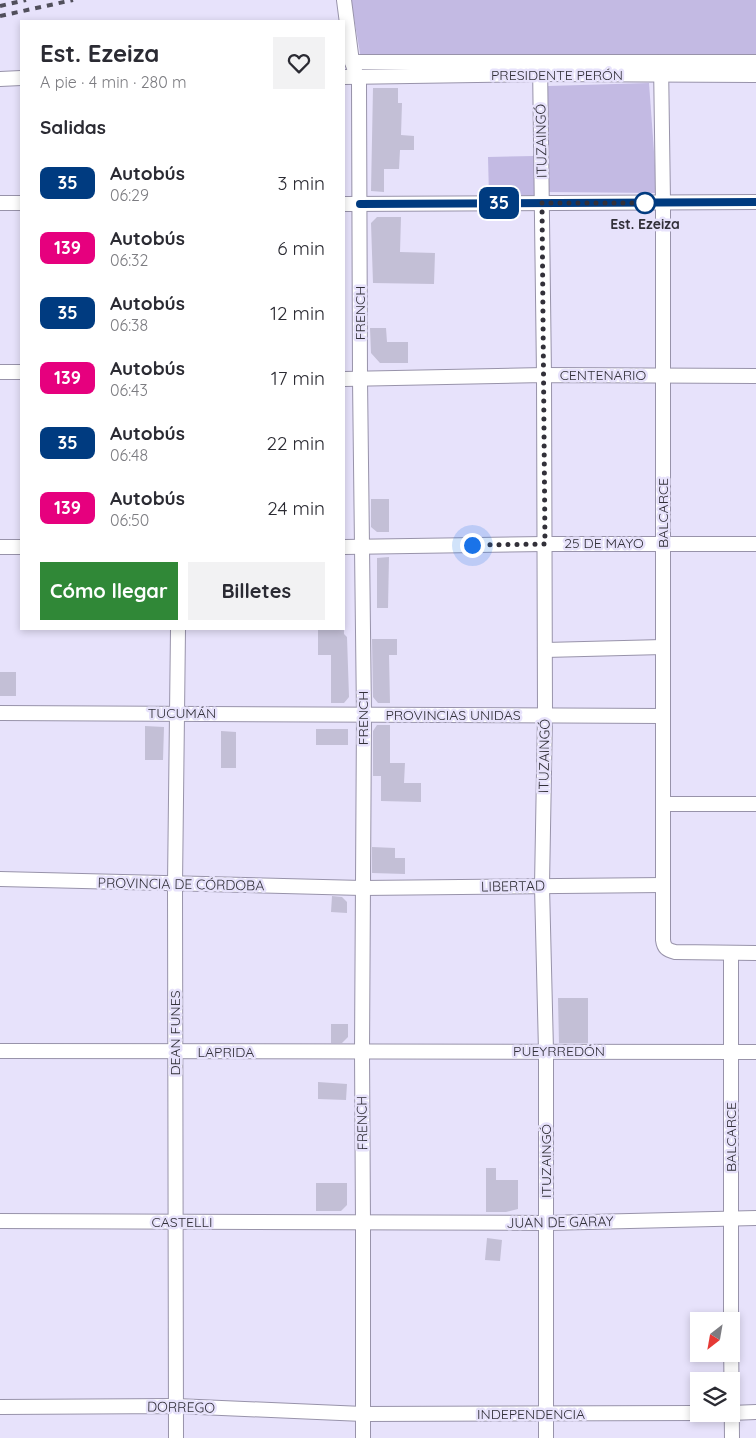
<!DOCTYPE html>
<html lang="es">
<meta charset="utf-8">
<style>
body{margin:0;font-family:Quicksand,sans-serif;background:#f2f2f3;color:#2b2b33;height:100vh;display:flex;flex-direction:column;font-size:19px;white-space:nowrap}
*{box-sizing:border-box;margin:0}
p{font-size:16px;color:#7c7c81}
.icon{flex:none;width:28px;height:28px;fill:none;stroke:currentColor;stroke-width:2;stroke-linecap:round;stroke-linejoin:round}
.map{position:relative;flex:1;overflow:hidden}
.sheet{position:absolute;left:20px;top:20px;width:325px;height:610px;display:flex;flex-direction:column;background:#fff;border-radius:0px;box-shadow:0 2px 8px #0003}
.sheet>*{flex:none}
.badge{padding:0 10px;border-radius:8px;font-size:18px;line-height:32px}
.needle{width:32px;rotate:211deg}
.fabs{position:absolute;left:690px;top:1312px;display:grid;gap:10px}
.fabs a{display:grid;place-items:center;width:50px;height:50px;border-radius:0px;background:#fff;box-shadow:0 2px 8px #0003;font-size:25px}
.you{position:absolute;width:25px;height:25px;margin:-12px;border:4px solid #fff;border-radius:50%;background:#1a73e8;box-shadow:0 0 0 8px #1a73e833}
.map>.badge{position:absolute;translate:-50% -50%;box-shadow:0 0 0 2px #fff}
h2{padding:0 20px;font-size:19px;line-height:45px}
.round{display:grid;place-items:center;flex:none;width:52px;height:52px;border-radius:0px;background:#f2f2f3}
.summary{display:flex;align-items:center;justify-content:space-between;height:85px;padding:0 20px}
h1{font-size:24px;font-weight:700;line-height:38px}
.cta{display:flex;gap:10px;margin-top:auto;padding:10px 20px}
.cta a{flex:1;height:58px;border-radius:0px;background:#308837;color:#fff;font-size:20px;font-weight:700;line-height:58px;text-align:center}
.cta a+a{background:#f2f2f3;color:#2b2b33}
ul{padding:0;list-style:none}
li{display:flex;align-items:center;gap:15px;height:65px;padding:0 20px}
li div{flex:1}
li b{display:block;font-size:19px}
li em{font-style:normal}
li .badge{min-width:55px;font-weight:700;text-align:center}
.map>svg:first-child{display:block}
.green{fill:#c3bae3}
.building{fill:#c3bfd6}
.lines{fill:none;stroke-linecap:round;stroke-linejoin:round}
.minor-casing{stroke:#9893aa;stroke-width:16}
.minor{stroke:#fff;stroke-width:14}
.rail{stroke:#514f5b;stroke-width:4;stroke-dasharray:6 6;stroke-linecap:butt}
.line-casing{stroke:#fff;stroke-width:11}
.line{stroke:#003b80;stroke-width:8}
.walk{stroke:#323039;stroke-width:5;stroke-dasharray:0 9}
.stop-dot{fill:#fff;stroke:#003b80;stroke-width:2.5}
.labels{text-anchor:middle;stroke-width:5;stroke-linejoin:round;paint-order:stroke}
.street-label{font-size:14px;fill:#323039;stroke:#e7e2fb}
.stop-label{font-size:14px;font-weight:bold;fill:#323039;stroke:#e7e2fb}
</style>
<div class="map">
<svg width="756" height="1438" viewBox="0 0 756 1438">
<rect width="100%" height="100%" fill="#e7e2fb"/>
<g class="green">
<path d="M351 0H756V68L362 65Z"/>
<path d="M649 83 657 193 548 192V86Z"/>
<path d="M534 156V195L489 196 488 157Z"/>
</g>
<g class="building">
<path d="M373 88H398V103H402L401 135 414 136V150H400L399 169H384V192L371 191Z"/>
<path d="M377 217H401L400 252 435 253 434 284 373 283 371 223Z"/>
<path d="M370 328H386L387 342H408V363H380L371 353Z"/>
<path d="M371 499H389V532H377L371 527Z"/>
<path d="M389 557 388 608H377V558Z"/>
<path d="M318 629H344V634L347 637 349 697 344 703H331V655H318Z"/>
<path d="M372 639H397V655H389L390 703H378L373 697Z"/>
<rect x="0" y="672" width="16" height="24"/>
<path d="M377 725H390V763H405L404 783H421V802L381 801V776H373V731Z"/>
<path d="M145 726 164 727 163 760H145Z"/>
<rect x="316" y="729" width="32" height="16"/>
<path d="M221 731 236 732V768H221Z"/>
<path d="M372 847 395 848V858H405V874L372 873Z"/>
<path d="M332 896 342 897 347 902V913L331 912Z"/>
<path d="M558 998H588V1043H559Z"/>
<path d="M331 1024H348V1037L342 1043H331Z"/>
<path d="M318 1082 347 1084 346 1100 318 1099Z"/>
<path d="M486 1168H496V1180H518V1209L506 1212H486Z"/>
<path d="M316 1183H347V1205L341 1211H316Z"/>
<path d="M487 1238 502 1240 500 1261 485 1260Z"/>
</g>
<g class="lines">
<defs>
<g id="minor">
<path d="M344 0 352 62 359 83 360 379 364 715 362 1052 363 1224V1438"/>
<path d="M352 62H756"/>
<path d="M540 62 544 375 545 715 542 886 546 1051V1438"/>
<path d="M661 62 663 202V940C664 948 667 950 675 952L756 953"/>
<path d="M344 77 540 74 756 75"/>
<path d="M0 79 21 78"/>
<path d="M0 203H21"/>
<path d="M344 204 756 202"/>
<path d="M0 372H21"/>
<path d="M344 379 544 375 756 376"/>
<path d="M0 547H21"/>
<path d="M344 547 545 544H756"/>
<path d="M545 650 663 647"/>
<path d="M0 713 662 716"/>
<path d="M664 804H756"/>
<path d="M0 879 362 888 663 885"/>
<path d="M731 953V1321"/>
<path d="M0 1051 756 1052"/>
<path d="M0 1221 546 1223 756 1218"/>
<path d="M731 1333 732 1438"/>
<path d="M0 1407 176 1406 363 1414 699 1413"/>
<path d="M731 1413 756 1412"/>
<path d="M176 1438 175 884 178 629"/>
</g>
</defs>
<use href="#minor" class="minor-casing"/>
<use href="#minor" class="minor"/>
<g class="rail">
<path d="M0 6 26 0"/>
<path d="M0 16 73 0"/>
</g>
</g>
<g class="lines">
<defs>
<path id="line" d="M360 204 756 202"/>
</defs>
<use href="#line" class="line-casing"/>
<use href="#line" class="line"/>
<path class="walk" d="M472 545 545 544 542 203H645"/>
</g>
<circle class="stop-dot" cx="645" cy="203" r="10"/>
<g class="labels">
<g class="street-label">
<text x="557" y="80">PRESIDENTE PERÓN</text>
<text transform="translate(541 141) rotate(-91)" y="5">ITUZAINGÓ</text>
<text transform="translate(360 313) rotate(-90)" y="5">FRENCH</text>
<text x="603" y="380">CENTENARIO</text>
<text transform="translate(663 513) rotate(-90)" y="5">BALCARCE</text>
<text x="604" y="548">25 DE MAYO</text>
<text x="182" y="718">TUCUMÁN</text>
<text x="453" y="720">PROVINCIAS UNIDAS</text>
<text transform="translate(363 718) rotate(-90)" y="5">FRENCH</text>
<text transform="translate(544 756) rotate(-89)" y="5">ITUZAINGÓ</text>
<text transform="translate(181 884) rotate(1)" y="5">PROVINCIA DE CÓRDOBA</text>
<text transform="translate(513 886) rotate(-1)" y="5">LIBERTAD</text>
<text transform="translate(175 1033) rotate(-90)" y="5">DEAN FUNES</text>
<text x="559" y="1056">PUEYRREDÓN</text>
<text x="226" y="1057">LAPRIDA</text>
<text transform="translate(362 1123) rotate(-91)" y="5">FRENCH</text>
<text transform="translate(731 1137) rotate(-90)" y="5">BALCARCE</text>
<text transform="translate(546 1161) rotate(-90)" y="5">ITUZAINGÓ</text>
<text x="182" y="1227">CASTELLI</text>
<text transform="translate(560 1222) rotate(-1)" y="5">JUAN DE GARAY</text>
<text transform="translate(181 1407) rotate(1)" y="5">DORREGO</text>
<text x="531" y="1419">INDEPENDENCIA</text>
</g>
<g class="stop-label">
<text x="645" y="229">Est. Ezeiza</text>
</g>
</g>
</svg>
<div class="fabs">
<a><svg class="needle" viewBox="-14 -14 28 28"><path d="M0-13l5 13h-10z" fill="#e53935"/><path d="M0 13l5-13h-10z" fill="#7c7c81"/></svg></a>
<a><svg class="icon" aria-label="layers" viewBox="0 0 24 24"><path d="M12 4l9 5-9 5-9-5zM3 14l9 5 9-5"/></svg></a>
</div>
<div class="you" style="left:472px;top:545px"></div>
<b class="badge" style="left:499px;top:203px;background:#003b80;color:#fff">35</b>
<section class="sheet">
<div class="summary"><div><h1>Est. Ezeiza</h1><p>A pie · 4 min · 280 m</p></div><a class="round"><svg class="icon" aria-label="heart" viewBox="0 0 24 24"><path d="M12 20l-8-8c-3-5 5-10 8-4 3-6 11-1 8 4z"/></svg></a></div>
<h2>Salidas</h2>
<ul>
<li><span class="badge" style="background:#003b80;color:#fff">35</span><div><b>Autobús</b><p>06:29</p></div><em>3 min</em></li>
<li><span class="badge" style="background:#e6007e;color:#fff">139</span><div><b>Autobús</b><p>06:32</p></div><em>6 min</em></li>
<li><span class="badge" style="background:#003b80;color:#fff">35</span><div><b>Autobús</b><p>06:38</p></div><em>12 min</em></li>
<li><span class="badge" style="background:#e6007e;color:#fff">139</span><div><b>Autobús</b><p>06:43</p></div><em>17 min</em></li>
<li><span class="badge" style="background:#003b80;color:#fff">35</span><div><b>Autobús</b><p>06:48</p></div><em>22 min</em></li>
<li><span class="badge" style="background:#e6007e;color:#fff">139</span><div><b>Autobús</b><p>06:50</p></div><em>24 min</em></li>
</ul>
<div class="cta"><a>Cómo llegar</a><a>Billetes</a></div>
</section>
</div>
